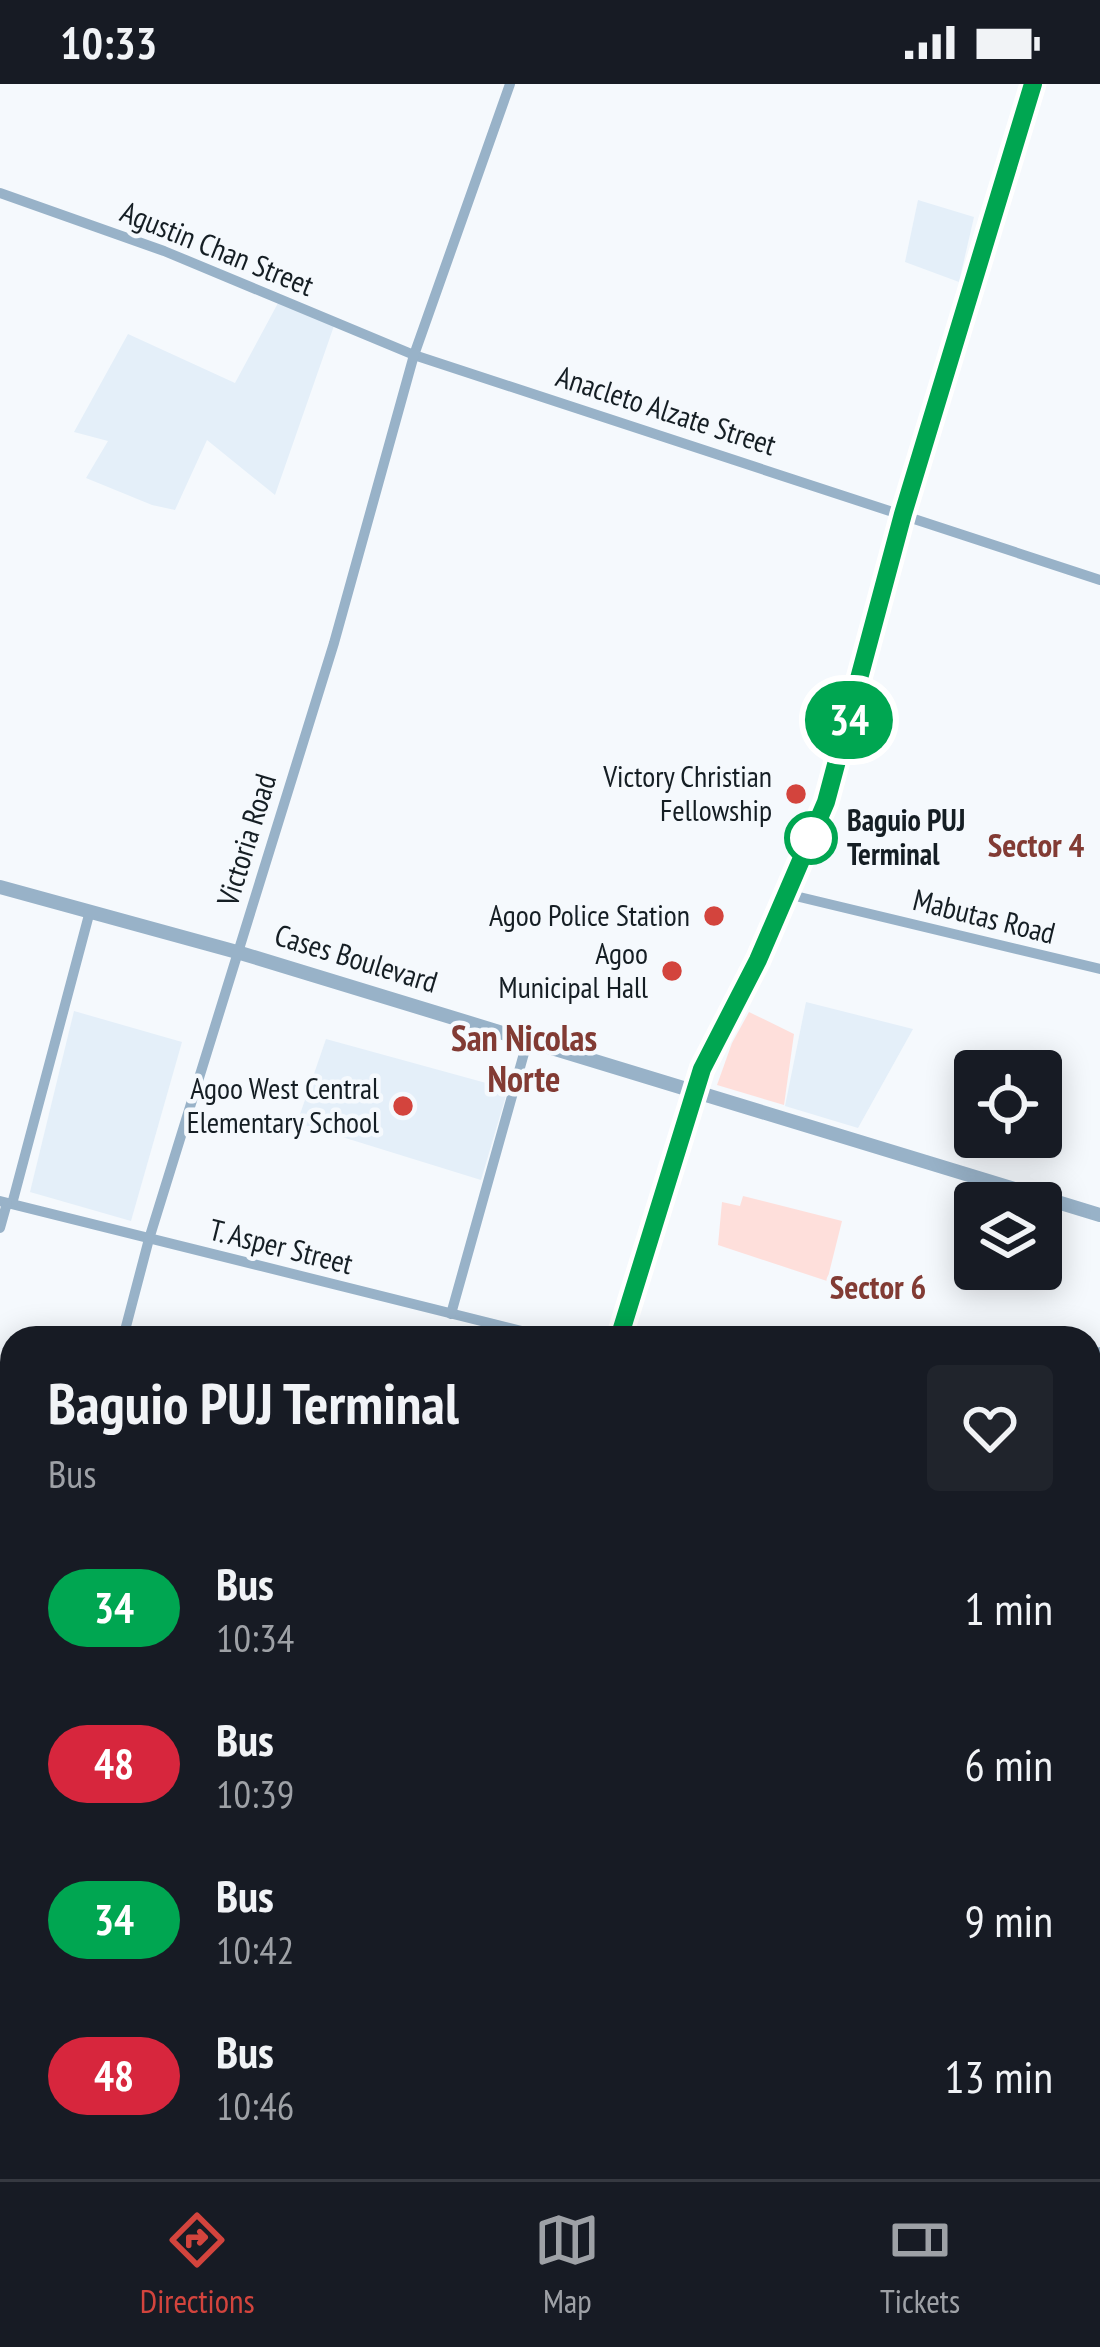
<!DOCTYPE html>
<style>
body{margin:0;font-family:"PT Sans Narrow",sans-serif;background:#20242c;color:#f1f3f6;height:100vh;display:flex;flex-direction:column;font-size:45px;white-space:nowrap}
*{box-sizing:border-box;margin:0}
p{font-size:39px;color:#9ea1a6}
.icon{flex:none;width:66px;height:66px;fill:none;stroke:currentColor;stroke-width:2;stroke-linecap:round;stroke-linejoin:round}
.map{position:relative;flex:1;overflow:hidden}
.drawer{position:absolute;left:0px;top:1242px;width:1101px;height:855px;display:flex;flex-direction:column;background:#171b24;border-radius:36px 36px 0 0;box-shadow:0 6px 30px #0003}
.drawer>*{flex:none}
.badge{padding:0 24px;border-radius:39px;font-size:42px;line-height:78px}
.buttons{position:absolute;left:954px;top:966px;display:grid;gap:24px}
.buttons a{display:grid;place-items:center;width:108px;height:108px;border-radius:12px;background:#171b24;box-shadow:0 6px 30px #0003;font-size:60px}
.map>.badge{position:absolute;translate:-50% -50%;box-shadow:0 0 0 6px #fff}
.round{display:grid;place-items:center;flex:none;width:126px;height:126px;border-radius:12px;background:#20242c}
.overview{display:flex;align-items:center;justify-content:space-between;height:204px;padding:0 48px}
h1{font-size:57px;font-weight:800;line-height:90px}
ul{padding:0;list-style:none}
li{display:flex;align-items:center;gap:36px;height:156px;padding:0 48px}
li div{flex:1}
li b{display:block;font-size:45px}
li em{font-style:normal}
li .badge{min-width:132px;font-weight:700;text-align:center}
.status{display:flex;justify-content:space-between;align-items:center;height:84px;padding:0 60px;background:#171b24;direction:ltr}
.status svg{height:33px;fill:currentColor}
.dock{display:flex;justify-content:space-around;align-items:center;height:168px;border-top:3px solid #363941;background:#171b24;font-size:33px;color:#9ea1a6}
.dock a{display:grid;justify-items:center;gap:6px}
.dock .selected{color:#d3443d}
.map>svg:first-child{display:block}
.built{fill:#e4eff9}
.green{fill:#fedfdb}
.lines{fill:none;stroke-linecap:round;stroke-linejoin:round}
.minor{stroke:#98b2c8;stroke-width:10}
.tertiary{stroke:#98b2c8;stroke-width:14}
.trunk{stroke:#346b95;stroke-width:18}
.line-casing{stroke:#fff;stroke-width:27}
.line{stroke:#00a651;stroke-width:18}
.poi-dot{fill:#d3443d;stroke:#f5f9fd;stroke-width:4.5}
.stop-dot{fill:#fff;stroke:#00a651;stroke-width:6}
.labels{text-anchor:middle;stroke-width:9;stroke-linejoin:round;paint-order:stroke}
.street-label{font-size:30px;fill:#151e24;stroke:#f5f9fd}
.poi-label{font-size:30px;fill:#151e24;stroke:#f5f9fd;text-anchor:end}
.stop-label{font-size:30px;font-weight:bold;fill:#151e24;stroke:#f5f9fd;text-anchor:start}
.neighbourhood-label{font-size:33px;font-weight:bold;fill:#823b34;stroke:#f5f9fd}
.quarter-label{font-size:36px;font-weight:bold;fill:#823b34;stroke:#f5f9fd}
</style>
<div class="status"><b>10:33</b><svg viewBox="0 0 49 12"><path d="M0 12V9h3v3zM5 12V6h3v6zM10 12V3h3v9zM15 12V0h3v12zM26 1h20v11H26zM47 4h2v5h-2z"/></svg></div>
<div class="map">
<svg width="1100" height="2095" viewBox="0 0 1100 2095">
<rect width="100%" height="100%" fill="#f5f9fd"/>
<g class="built">
<path d="M918 116 974 133 959 198 905 178Z"/>
<path d="M278 219 335 239 275 411 207 356 175 426 152 421 86 394 108 357 74 348 128 250 235 299Z"/>
<path d="M806 918 913 945 858 1044 785 1022Z"/>
<path d="M74 927 182 958 131 1137 30 1108Z"/>
<path d="M326 955 508 1005 481 1096 297 1039Z"/>
</g>
<g class="green">
<path d="M749 928 794 950 784 1021 717 1001 732 959Z"/>
<path d="M743 1112 842 1137 827 1197 718 1161 722 1118 740 1122Z"/>
<path d="M1089 1459 1100 1462V1769L1089 1767Z"/>
</g>
<g class="lines">
<g class="minor">
<path d="M0 109 164 167 414 271 1100 496"/>
<path d="M787 810 1100 885"/>
<path d="M0 1117 550 1254"/>
<path d="M12 1120 90 827"/>
<path d="M0 1144 7 1119"/>
<path d="M451 1230 528 955"/>
<path d="M123 1254 149 1155 334 559 414 271 510 0"/>
<path d="M0 1283 12 1286"/>
<path d="M1089 1315 1100 1268"/>
<path d="M0 1506 12 1509"/>
<path d="M0 1916 12 1921"/>
<path d="M3 2086 60 2095"/>
<path d="M78 2095 80 2085"/>
<path d="M889 2095 891 2085"/>
</g>
<g class="tertiary">
<path d="M0 803 237 868 1100 1131"/>
<path d="M1089 1778 1100 1779"/>
</g>
<g class="trunk">
<path d="M619 1254 702 985 757 876 826 718 903 430 1033 0"/>
<path d="M342 2095 345 2085"/>
</g>
</g>
<g class="lines">
<defs>
<path id="line" d="M619 1254 702 985 758 876 826 718 903 430 1033 0"/>
</defs>
<use href="#line" class="line-casing"/>
<use href="#line" class="line"/>
</g>
<g class="poi-dot">
<circle cx="796" cy="710" r="12"/>
<circle cx="714" cy="832" r="12"/>
<circle cx="672" cy="887" r="12"/>
<circle cx="403" cy="1022" r="12"/>
</g>
<circle class="stop-dot" cx="811" cy="754" r="24"/>
<g class="labels">
<g class="street-label">
<text transform="translate(217 165) rotate(22)" y="10">Agustin Chan Street</text>
<text transform="translate(666 327) rotate(18)" y="10">Anacleto Alzate Street</text>
<text transform="translate(247 756) rotate(-73)" y="10">Victoria Road</text>
<text transform="translate(984 833) rotate(14)" y="10">Mabutas Road</text>
<text transform="translate(356 875) rotate(17)" y="10">Cases Boulevard</text>
<text transform="translate(281 1163) rotate(14)" y="10">T. Asper Street</text>
</g>
<g class="poi-label">
<text x="772" y="703">Victory Christian<tspan x="772" dy="34">Fellowship</tspan></text>
<text x="690" y="842">Agoo Police Station</text>
<text x="648" y="880">Agoo<tspan x="648" dy="34">Municipal Hall</tspan></text>
<text x="379" y="1015">Agoo West Central<tspan x="379" dy="34">Elementary School</tspan></text>
</g>
<g class="stop-label">
<text x="847" y="747">Baguio PUJ<tspan x="847" dy="34">Terminal</tspan></text>
</g>
<g class="neighbourhood-label">
<text x="1036" y="773">Sector 4</text>
<text x="878" y="1215">Sector 6</text>
</g>
<g class="quarter-label">
<text x="524" y="967">San Nicolas<tspan x="524" dy="41">Norte</tspan></text>
</g>
</g>
</svg>
<div class="buttons">
<a><svg class="icon" aria-label="locate" viewBox="0 0 24 24"><circle cx="12" cy="12" r="6"/><path d="M12 2v4M12 18v4M2 12h4M18 12h4"/></svg></a>
<a><svg class="icon" aria-label="layers" viewBox="0 0 24 24"><path d="M12 4l9 5-9 5-9-5zM3 14l9 5 9-5"/></svg></a>
</div>
<b class="badge" style="left:849px;top:636px;background:#00a651;color:#fff">34</b>
<section class="drawer">
<div class="overview"><div><h1>Baguio PUJ Terminal</h1><p>Bus</p></div><a class="round"><svg class="icon" aria-label="heart" viewBox="0 0 24 24"><path d="M12 20l-8-8c-3-5 5-10 8-4 3-6 11-1 8 4z"/></svg></a></div>
<ul>
<li><span class="badge" style="background:#00a651;color:#fff">34</span><div><b>Bus</b><p>10:34</p></div><em>1 min</em></li>
<li><span class="badge" style="background:#d7263d;color:#fff">48</span><div><b>Bus</b><p>10:39</p></div><em>6 min</em></li>
<li><span class="badge" style="background:#00a651;color:#fff">34</span><div><b>Bus</b><p>10:42</p></div><em>9 min</em></li>
<li><span class="badge" style="background:#d7263d;color:#fff">48</span><div><b>Bus</b><p>10:46</p></div><em>13 min</em></li>
</ul>
</section>
</div>
<nav class="dock">
<a class="selected"><svg class="icon" aria-label="directions" viewBox="0 0 24 24"><path d="M12 3l9 9-9 9-9-9zM9 14v-3h6M13 9l2 2-2 2"/></svg>Directions</a>
<a><svg class="icon" aria-label="map" viewBox="0 0 24 24"><path d="M3 6l6-2 6 2 6-2v14l-6 2-6-2-6 2zM9 4v14M15 6v14"/></svg>Map</a>
<a><svg class="icon" aria-label="tickets" viewBox="0 0 24 24"><path d="M3 7h18v10H3zM15 7v10"/></svg>Tickets</a>
</nav>
